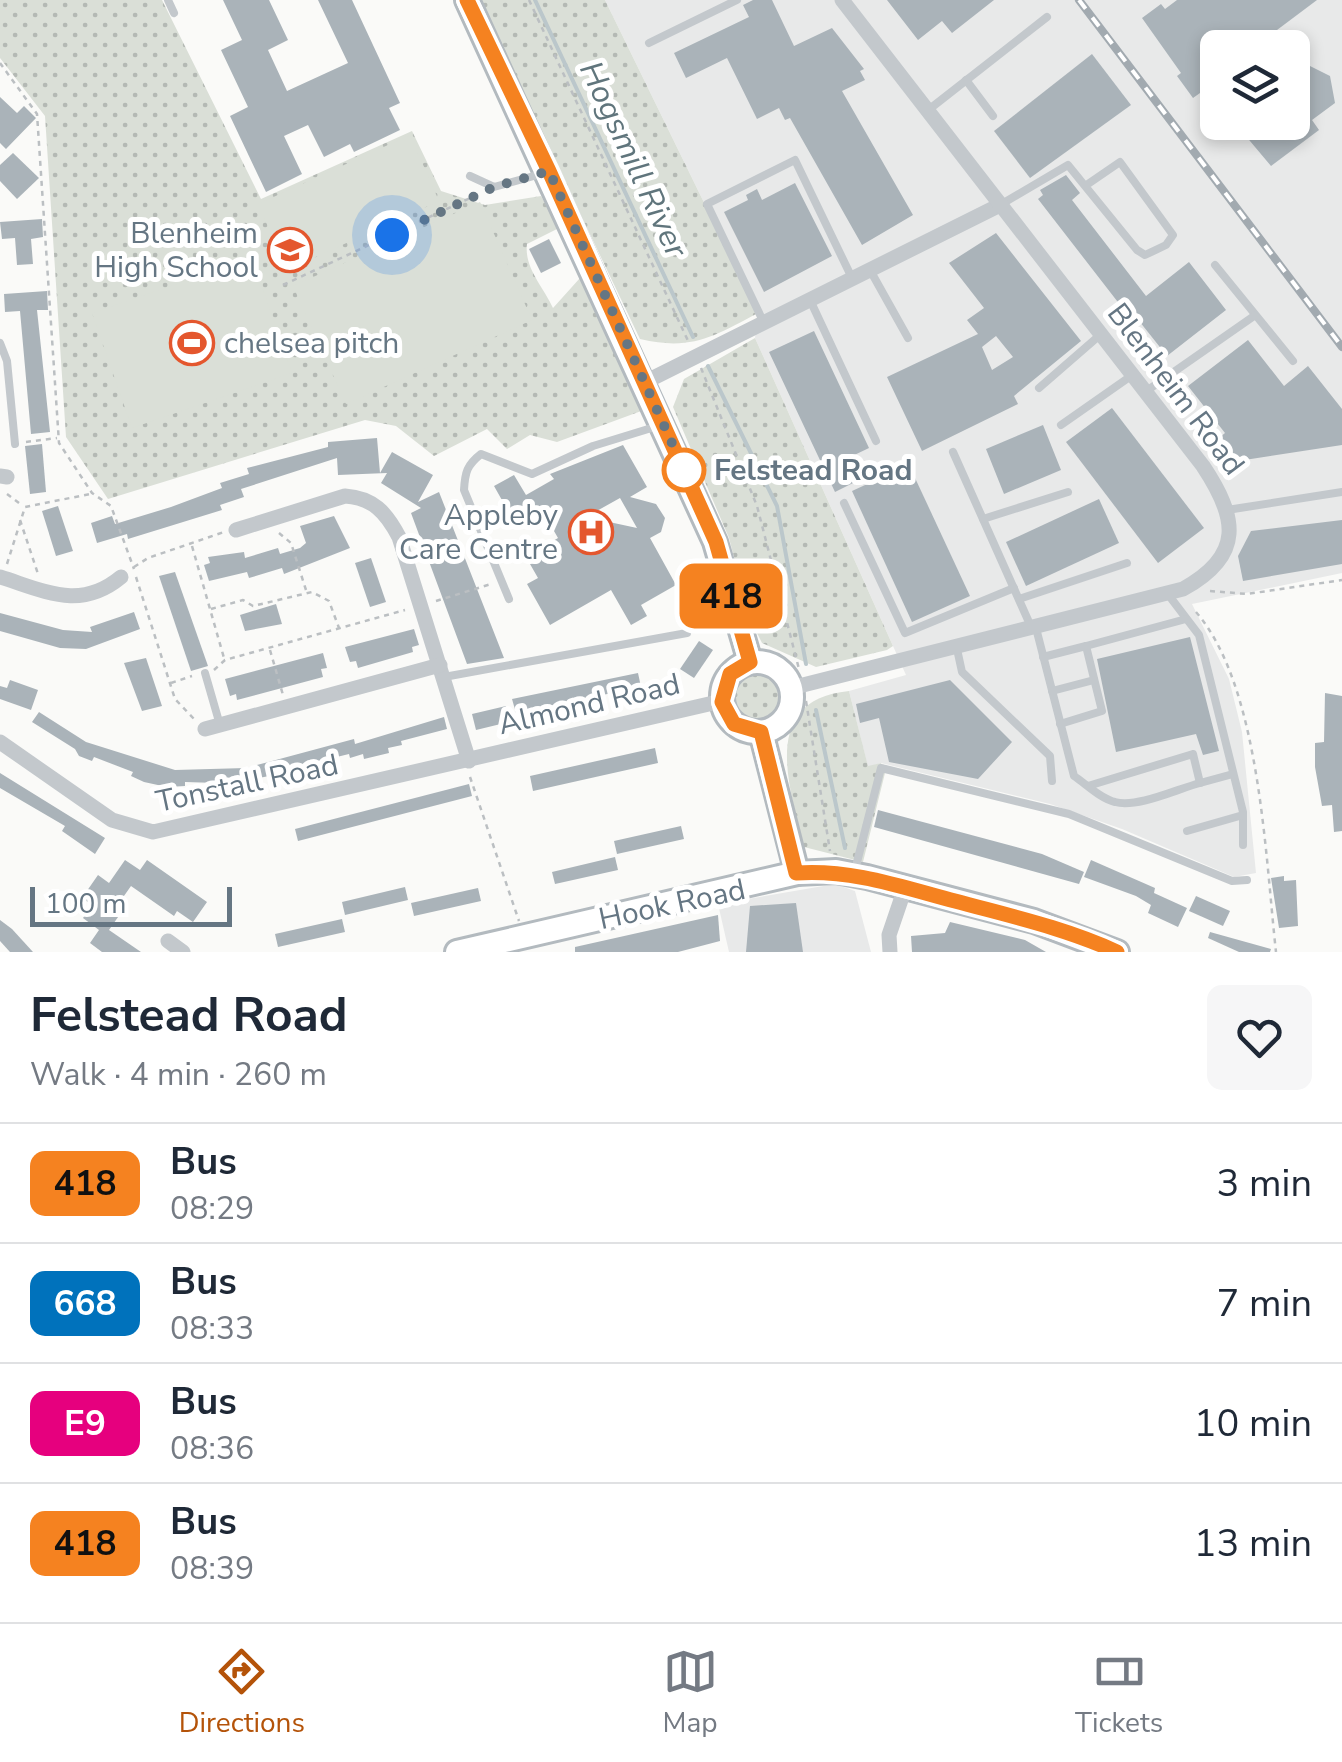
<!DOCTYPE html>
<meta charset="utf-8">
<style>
body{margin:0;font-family:"Nunito Sans",sans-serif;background:#f6f6f7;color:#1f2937;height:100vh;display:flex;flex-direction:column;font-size:38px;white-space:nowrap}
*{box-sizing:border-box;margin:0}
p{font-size:32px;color:#747a83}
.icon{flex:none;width:55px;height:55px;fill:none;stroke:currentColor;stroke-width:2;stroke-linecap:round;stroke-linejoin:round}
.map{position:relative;height:952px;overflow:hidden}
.details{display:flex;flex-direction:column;background:#fff;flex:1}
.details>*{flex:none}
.badge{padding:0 20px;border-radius:15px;font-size:35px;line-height:65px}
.controls{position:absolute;left:1200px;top:30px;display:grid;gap:20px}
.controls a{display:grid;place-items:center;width:110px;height:110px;border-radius:15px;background:#fff;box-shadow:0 5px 15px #0003;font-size:50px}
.scale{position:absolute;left:30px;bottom:25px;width:202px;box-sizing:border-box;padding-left:10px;border:5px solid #657683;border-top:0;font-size:28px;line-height:35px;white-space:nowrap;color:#657683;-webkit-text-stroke:8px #fff;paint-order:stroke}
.you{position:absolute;width:50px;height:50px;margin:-25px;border:8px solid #fff;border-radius:50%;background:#1a73e8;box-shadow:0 0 0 15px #1a73e833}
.map>.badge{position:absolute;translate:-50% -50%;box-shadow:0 0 0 5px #fff}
.round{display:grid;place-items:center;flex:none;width:105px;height:105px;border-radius:15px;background:#f6f6f7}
.summary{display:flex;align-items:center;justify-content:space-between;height:170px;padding:0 30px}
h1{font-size:48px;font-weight:700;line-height:75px}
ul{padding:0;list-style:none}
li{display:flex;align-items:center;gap:30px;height:120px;padding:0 30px;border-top:2px solid #e0e1e3}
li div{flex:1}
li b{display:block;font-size:38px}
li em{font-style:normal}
li .badge{min-width:110px;font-weight:700;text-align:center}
.menu{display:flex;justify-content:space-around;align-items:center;height:140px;border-top:2px solid #e0e1e3;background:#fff;font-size:28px;color:#747a83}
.menu a{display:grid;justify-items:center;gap:5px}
.menu .on{color:#b45309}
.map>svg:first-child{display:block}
.built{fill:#e8e9e9;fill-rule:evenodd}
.green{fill:url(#green-dots)}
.pitch{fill:#dadfd7}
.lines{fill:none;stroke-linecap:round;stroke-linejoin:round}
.stream{stroke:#bbc7cb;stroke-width:4}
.building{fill:#aab3b9;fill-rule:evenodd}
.secondary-casing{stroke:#b3babf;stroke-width:28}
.path{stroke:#bbbfc2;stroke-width:2.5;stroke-dasharray:5 5;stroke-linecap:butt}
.lane{stroke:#c3c8cc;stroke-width:8}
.street{stroke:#c3c8cc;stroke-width:15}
.secondary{stroke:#fff;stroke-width:22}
.rail-casing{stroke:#a2aab0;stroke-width:8}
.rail{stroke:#fff;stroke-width:4;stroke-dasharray:11;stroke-linecap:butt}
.line-casing{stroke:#fff;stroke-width:22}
.line{stroke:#f58220;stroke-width:15}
.walk{stroke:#657683;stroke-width:10;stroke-dasharray:0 18}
.stop-dot{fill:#fff;stroke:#f58220;stroke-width:5}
.labels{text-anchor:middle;stroke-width:10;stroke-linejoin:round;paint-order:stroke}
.poi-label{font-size:30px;fill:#657683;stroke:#fff;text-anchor:end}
.street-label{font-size:30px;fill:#657683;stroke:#fff}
.stop-label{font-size:30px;font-weight:bold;fill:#657683;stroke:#fff;text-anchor:start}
.water-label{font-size:32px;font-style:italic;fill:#60757c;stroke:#fff}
</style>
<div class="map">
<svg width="1342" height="952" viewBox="0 0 1342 952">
<defs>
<pattern id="green-dots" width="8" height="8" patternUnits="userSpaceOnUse" patternTransform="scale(2.5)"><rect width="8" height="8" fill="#dadfd7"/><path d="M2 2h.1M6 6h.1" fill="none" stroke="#b4b9b4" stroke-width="1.8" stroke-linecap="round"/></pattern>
</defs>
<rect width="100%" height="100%" fill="#fafaf8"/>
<g class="built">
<path d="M605 0H1342V573L1192 604 1229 679 1242 732 1256 873 1234 877 1122 829 1050 804 881 763 868 767 849 691 906 675 755 338 758 313ZM1218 48H1292V122H1218Z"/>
<path d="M835 884 855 891 871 952H729L718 904Z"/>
</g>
<g class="green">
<path d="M0 0H162L261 199 412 131 441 191 485 205 541 196 559 228 527 244C524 268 543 286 553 308L580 278 644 410 557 442 530 435 507 449 487 429 434 456 396 426 365 420 108 499 66 437 45 116 0 58Z"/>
<path d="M478 0H605L758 313C713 337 691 351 640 339Z"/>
<path d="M755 338 893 646 887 650 816 667 762 643 750 619 729 538 673 407 684 379Z"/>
<circle cx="758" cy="698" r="30"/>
<path d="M849 691 868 766 881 763 885 773 863 862 804 847C790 789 758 700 849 691Z"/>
</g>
<g class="pitch">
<path d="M410 135 439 201 287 270 258 204Z"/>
<path d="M480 202 532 320 346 404 293 286Z"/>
<path d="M252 258 292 373 132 428 92 313Z"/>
</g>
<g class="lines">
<g class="stream">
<path d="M535 0 693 337"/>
<path d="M708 366 777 506 806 664"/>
<path d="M816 710 845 848"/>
</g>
</g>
<g class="building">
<path d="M223 0H269L288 40 268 50 287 91 348 63 318 0H352L400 103 389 108 400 130 354 152 350 144 324 157 308 125 284 136 302 174 266 192 230 116 248 107 221 50 242 40Z"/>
<path d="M753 0H772L794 46 832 28 864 69 860 71 865 80 842 91 913 215 862 245 790 118 785 120 779 108 757 119 727 58 686 78 674 53 749 17 743 5Z"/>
<path d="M887 0H994L952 33 942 21 918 40Z"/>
<path d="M1177 0H1317L1277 30 1289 48H1218V101L1207 88 1193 98 1177 76 1181 73 1142 18 1161 4 1165 9Z"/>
<path d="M1092 54 1131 105 1030 178 994 131Z"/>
<path d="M1306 64 1330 76 1335 103 1312 120 1319 130 1271 166 1234 122H1292V74Z"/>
<path d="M0 97 17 113 24 106 36 118 6 149 0 143Z"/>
<path d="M13 153 39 178 17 199 0 181V165Z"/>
<path d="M1066 175 1080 193 1072 200 1146 296 1189 262 1226 310 1167 356 1128 307 1124 310 1038 199 1043 195 1040 190Z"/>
<path d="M795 183 832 256 764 292 724 212 748 200 746 195 757 189 762 200Z"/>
<path d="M42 219 43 237 31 239 33 264 17 265 15 238 2 239 0 222Z"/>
<path d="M996 233 1081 341 1014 396 1018 404 922 451 887 377 978 334 967 320 984 308 949 263ZM996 336 1013 357 992 370 982 347Z"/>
<path d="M549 239 561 263 541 273 529 249Z"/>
<path d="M47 291 48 310H37L50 432 31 434 20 311 5 312 4 294Z"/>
<path d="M814 331 869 448 846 459 857 481 835 492 769 352Z"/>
<path d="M1248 340 1284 386 1308 366 1342 409V445L1238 461 1219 438 1225 433 1188 386Z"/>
<path d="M1112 408 1204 528 1158 563 1066 442Z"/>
<path d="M1043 425 1061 470 1004 494 986 449Z"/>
<path d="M377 438 380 473 392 452 433 475 418 502 439 492 504 658 467 664 411 513 421 508 381 483 387 473 338 475 337 458 241 489 244 497 220 505 222 510 128 539 127 534 97 543 91 523 112 516 115 524 171 507 222 488 220 483 249 474 247 468 328 447V442Z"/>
<path d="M42 444 46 492 30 494 25 446Z"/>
<path d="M623 445 647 487 630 497 656 504 665 518 661 532 650 538 676 585 641 605 647 616 631 625 611 590 550 625 527 584 538 578 526 557 558 538 542 510 516 525 494 486 514 475 526 495 554 479 550 474ZM620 498 637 528 586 517Z"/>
<path d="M909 465 970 596 912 622 852 491Z"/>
<path d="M1099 499 1119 543 1026 586 1006 542Z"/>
<path d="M58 506 73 551 56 556 42 511Z"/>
<path d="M334 516 350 548 284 574 282 568 249 578 247 572 209 581 204 565 210 563 208 557 244 552 245 558 278 548 280 554 300 548 306 543 300 526Z"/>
<path d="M1342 520V564L1243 581 1238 556 1251 531Z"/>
<path d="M371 558 386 602 370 607 355 563Z"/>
<path d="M175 572 208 666 191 671 159 576Z"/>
<path d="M276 604 282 624 245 631 240 615Z"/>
<path d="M134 612 140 629 86 649 60 648 0 631V613L63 630 92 632 90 627Z"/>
<path d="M414 629 419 645 412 647 413 652 358 668 356 661 350 662 345 647Z"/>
<path d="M1190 637 1219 751 1203 755 1196 734 1116 752 1097 659Z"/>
<path d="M699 641 713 650 694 678 680 669Z"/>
<path d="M323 653 327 668 321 669 323 677 237 700 236 694 230 696 225 679Z"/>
<path d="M146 658 162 706 142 711 124 663Z"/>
<path d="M638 673 641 687 516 713 512 699Z"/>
<path d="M10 680 38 690 31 710 0 699V686L7 688Z"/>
<path d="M950 680 1012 742 978 779 889 762 879 718 860 723 856 704Z"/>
<path d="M1325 693 1342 696V831L1334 832 1332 805 1322 806 1315 767V743L1324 742Z"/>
<path d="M506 706 509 722 476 730 472 714Z"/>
<path d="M39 712 86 742 175 770 246 768 354 739 355 744 444 717 447 729 401 741 402 745 388 748 389 753 364 759 363 754 350 758 349 754 308 764 309 768 249 780 250 784 185 782V786L167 787 144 782 131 776 133 772 94 757 92 761 79 756 75 749 32 722Z"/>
<path d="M655 748 658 763 533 791 530 776Z"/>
<path d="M0 773 105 838 95 854 62 831 65 826 0 788Z"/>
<path d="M469 784 472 796 298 841 295 829Z"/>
<path d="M878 810 1042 854 1084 872 1079 884 874 827Z"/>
<path d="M681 826 684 839 617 854 614 841Z"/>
<path d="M615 857 618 870 555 884 552 872Z"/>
<path d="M125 860 140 870 147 860 207 902 193 922 177 911 174 916 131 886 119 903 125 907 109 930 141 952H102L90 943 99 930 83 918 92 905 82 898 98 875 109 883Z"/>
<path d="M1091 860 1155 888 1154 893 1187 908 1178 927 1148 913 1151 905 1136 896 1084 877Z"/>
<path d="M1284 876V881L1296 880 1298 926 1279 928 1271 878Z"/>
<path d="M405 887 408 900 345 915 342 902Z"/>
<path d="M478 888 481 901 414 916 411 903Z"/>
<path d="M1196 896 1230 911 1223 926 1189 911Z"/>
<path d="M796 903 803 952H746L750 906Z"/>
<path d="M718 915 720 941 678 952H575V947Z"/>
<path d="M342 919 345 932 278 947 275 934Z"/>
<path d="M0 920 12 929 33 952H10L0 941Z"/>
<path d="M950 922 1025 940 1046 952H912L911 936 945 933Z"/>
<path d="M1210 932 1271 949 1270 952H1239L1208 938Z"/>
</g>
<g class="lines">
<defs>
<g id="secondary">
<path d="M467 0 715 542 750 662"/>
<circle cx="757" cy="697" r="35"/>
<path d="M761 732 797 873"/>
<path d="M457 952 797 873 836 871 867 877 1034 921 1117 952"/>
</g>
</defs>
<use href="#secondary" class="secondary-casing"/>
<g class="path">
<path d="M529 0 689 343"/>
<path d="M0 63 37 114 59 443 92 493 111 506 134 569"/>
<path d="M283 285 481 193"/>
<path d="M701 368 757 506 799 669"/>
<path d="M26 442 57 438"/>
<path d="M7 494 23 506"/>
<path d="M20 520 38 574"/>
<path d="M279 533 291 543 306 590"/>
<path d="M192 546 224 658"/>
<path d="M7 564 25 507 90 494"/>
<path d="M134 567 148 558 224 532"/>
<path d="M136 577 175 699 195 720"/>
<path d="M1210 591 1247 594 1342 580"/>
<path d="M436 601 491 584"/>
<path d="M211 609 243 600 253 606 312 592 329 601 339 628"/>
<path d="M1196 612C1260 686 1265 854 1276 952"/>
<path d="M270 650 283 695"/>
<path d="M214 670 225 660 405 610"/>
<path d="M171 683 192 676"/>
<path d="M806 701 830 851"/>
<path d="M470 777 519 921"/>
</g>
<g class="lane">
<path d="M168 0 174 13"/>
<path d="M649 43 737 0"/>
<path d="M966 80 993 116"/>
<path d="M927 111 1047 17"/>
<path d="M470 176 494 187 541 174"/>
<path d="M1000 205 1068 165 1137 250 1145 255 1166 245 1173 235 1120 162 1085 186"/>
<path d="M1215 265 1293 361"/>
<path d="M870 270 908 338"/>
<path d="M810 300 876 441"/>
<path d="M763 321 707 204 795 160 852 278"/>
<path d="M0 343 7 361 15 444"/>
<path d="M1039 388 1100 335"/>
<path d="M1145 392 1254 316"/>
<path d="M1061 425 1131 376"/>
<path d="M953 452 1032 629"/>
<path d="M844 503 905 633 1014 588"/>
<path d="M1227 510 1342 492"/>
<path d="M983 519 1068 492"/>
<path d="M1167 593 1199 635 1243 812V845"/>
<path d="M509 599 464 490C465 472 467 465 481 454L532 474 593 446 658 426"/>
<path d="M1019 599 1127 563"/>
<path d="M1036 628 1074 776C1086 784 1101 799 1115 802 1138 808 1177 789 1200 783L1193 754 1088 786"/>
<path d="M1086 646 1186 619"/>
<path d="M957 649 962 672 1050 756 1052 781"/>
<path d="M1043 657 1086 646 1102 711 1060 724"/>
<path d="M205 673 220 725"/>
<path d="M444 677 687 633"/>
<path d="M1052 691 1094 680"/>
<path d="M1200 783 1233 774"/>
<path d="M1187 831 1243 815"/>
<path d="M855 870 881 768 1069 814 1232 881 1247 880"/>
</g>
<g class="street">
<path d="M643 383 1000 205"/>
<path d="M0 476 7 477"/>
<path d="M236 530 345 496C373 498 386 512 399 537L469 761"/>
<path d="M0 577C45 591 80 611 121 577"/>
<path d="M791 688 1183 589C1245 555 1237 517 1203 466L842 0"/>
<path d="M205 729 440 665"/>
<path d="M0 742 112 820 153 832 722 701"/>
<path d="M168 941 183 952"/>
<path d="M890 952 889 935 905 888"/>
</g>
<use href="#secondary" class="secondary"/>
<defs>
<path id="rail" d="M1079 0 1342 347"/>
</defs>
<use href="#rail" class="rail-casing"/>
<use href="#rail" class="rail"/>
</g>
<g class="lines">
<defs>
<path id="line" d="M467 0 549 171 716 542 750 662 730 674 722 702 734 724 761 732 796 873C852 869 902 887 955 901 1010 916 1065 928 1117 952"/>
</defs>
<use href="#line" class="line-casing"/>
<use href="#line" class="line"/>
<path class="walk" d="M392 235 494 187 549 171 690 483 684 470"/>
</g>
<defs>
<symbol id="school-ring" viewBox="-11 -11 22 22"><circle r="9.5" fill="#fff" stroke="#e4572e" stroke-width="1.5"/><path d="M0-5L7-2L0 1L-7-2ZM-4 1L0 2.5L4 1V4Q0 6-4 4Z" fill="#e4572e"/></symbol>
<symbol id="stadium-ring" viewBox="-11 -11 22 22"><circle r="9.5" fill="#fff" stroke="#e4572e" stroke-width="1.5"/><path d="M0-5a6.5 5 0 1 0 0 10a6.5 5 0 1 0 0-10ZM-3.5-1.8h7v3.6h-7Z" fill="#e4572e"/></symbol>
<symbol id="hospital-ring" viewBox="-11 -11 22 22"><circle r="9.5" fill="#fff" stroke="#e4572e" stroke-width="1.5"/><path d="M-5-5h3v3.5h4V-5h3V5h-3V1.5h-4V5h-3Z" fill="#e4572e"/></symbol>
</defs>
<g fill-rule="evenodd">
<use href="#school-ring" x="265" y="225" width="50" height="50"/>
<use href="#stadium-ring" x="167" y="318" width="50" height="50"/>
<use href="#hospital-ring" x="566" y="507" width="50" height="50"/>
</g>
<circle class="stop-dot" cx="684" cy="470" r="20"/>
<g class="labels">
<g class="poi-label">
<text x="258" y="243">Blenheim<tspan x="258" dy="34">High School</tspan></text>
<text x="224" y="353" text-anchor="start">chelsea pitch</text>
<text x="558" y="525">Appleby<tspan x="558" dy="34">Care Centre</tspan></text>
</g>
<g class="street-label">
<text transform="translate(1176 389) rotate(53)" y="10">Blenheim Road</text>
<text transform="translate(589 704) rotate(-13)" y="10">Almond Road</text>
<text transform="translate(247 783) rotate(-12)" y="10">Tonstall Road</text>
<text transform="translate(672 904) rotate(-12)" y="10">Hook Road</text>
</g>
<g class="stop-label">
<text x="714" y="480">Felstead Road</text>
</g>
<g class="water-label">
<text transform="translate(634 159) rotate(65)" y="11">Hogsmill River</text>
</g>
</g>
</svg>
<div class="controls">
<a><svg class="icon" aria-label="layers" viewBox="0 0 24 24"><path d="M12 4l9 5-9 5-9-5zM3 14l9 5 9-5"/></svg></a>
</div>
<div class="scale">100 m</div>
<div class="you" style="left:392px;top:235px"></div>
<b class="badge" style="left:731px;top:596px;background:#f58220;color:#111">418</b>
</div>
<section class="details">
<div class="summary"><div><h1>Felstead Road</h1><p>Walk · 4 min · 260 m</p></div><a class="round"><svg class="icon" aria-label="heart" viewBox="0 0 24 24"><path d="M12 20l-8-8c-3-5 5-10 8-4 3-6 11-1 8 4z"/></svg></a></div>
<ul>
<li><span class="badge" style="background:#f58220;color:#111">418</span><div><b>Bus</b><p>08:29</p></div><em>3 min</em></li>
<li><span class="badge" style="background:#0072bc;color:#fff">668</span><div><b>Bus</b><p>08:33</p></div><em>7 min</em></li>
<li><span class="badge" style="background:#e6007e;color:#fff">E9</span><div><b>Bus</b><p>08:36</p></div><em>10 min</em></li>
<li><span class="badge" style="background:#f58220;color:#111">418</span><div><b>Bus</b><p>08:39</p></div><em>13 min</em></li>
</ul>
</section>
<nav class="menu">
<a class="on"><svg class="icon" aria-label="directions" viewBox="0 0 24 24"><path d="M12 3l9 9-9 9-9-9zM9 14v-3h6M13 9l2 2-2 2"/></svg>Directions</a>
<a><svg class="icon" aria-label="map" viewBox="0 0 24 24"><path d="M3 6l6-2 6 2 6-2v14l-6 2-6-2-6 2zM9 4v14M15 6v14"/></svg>Map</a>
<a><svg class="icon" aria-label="tickets" viewBox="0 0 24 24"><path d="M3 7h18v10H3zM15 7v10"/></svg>Tickets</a>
</nav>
